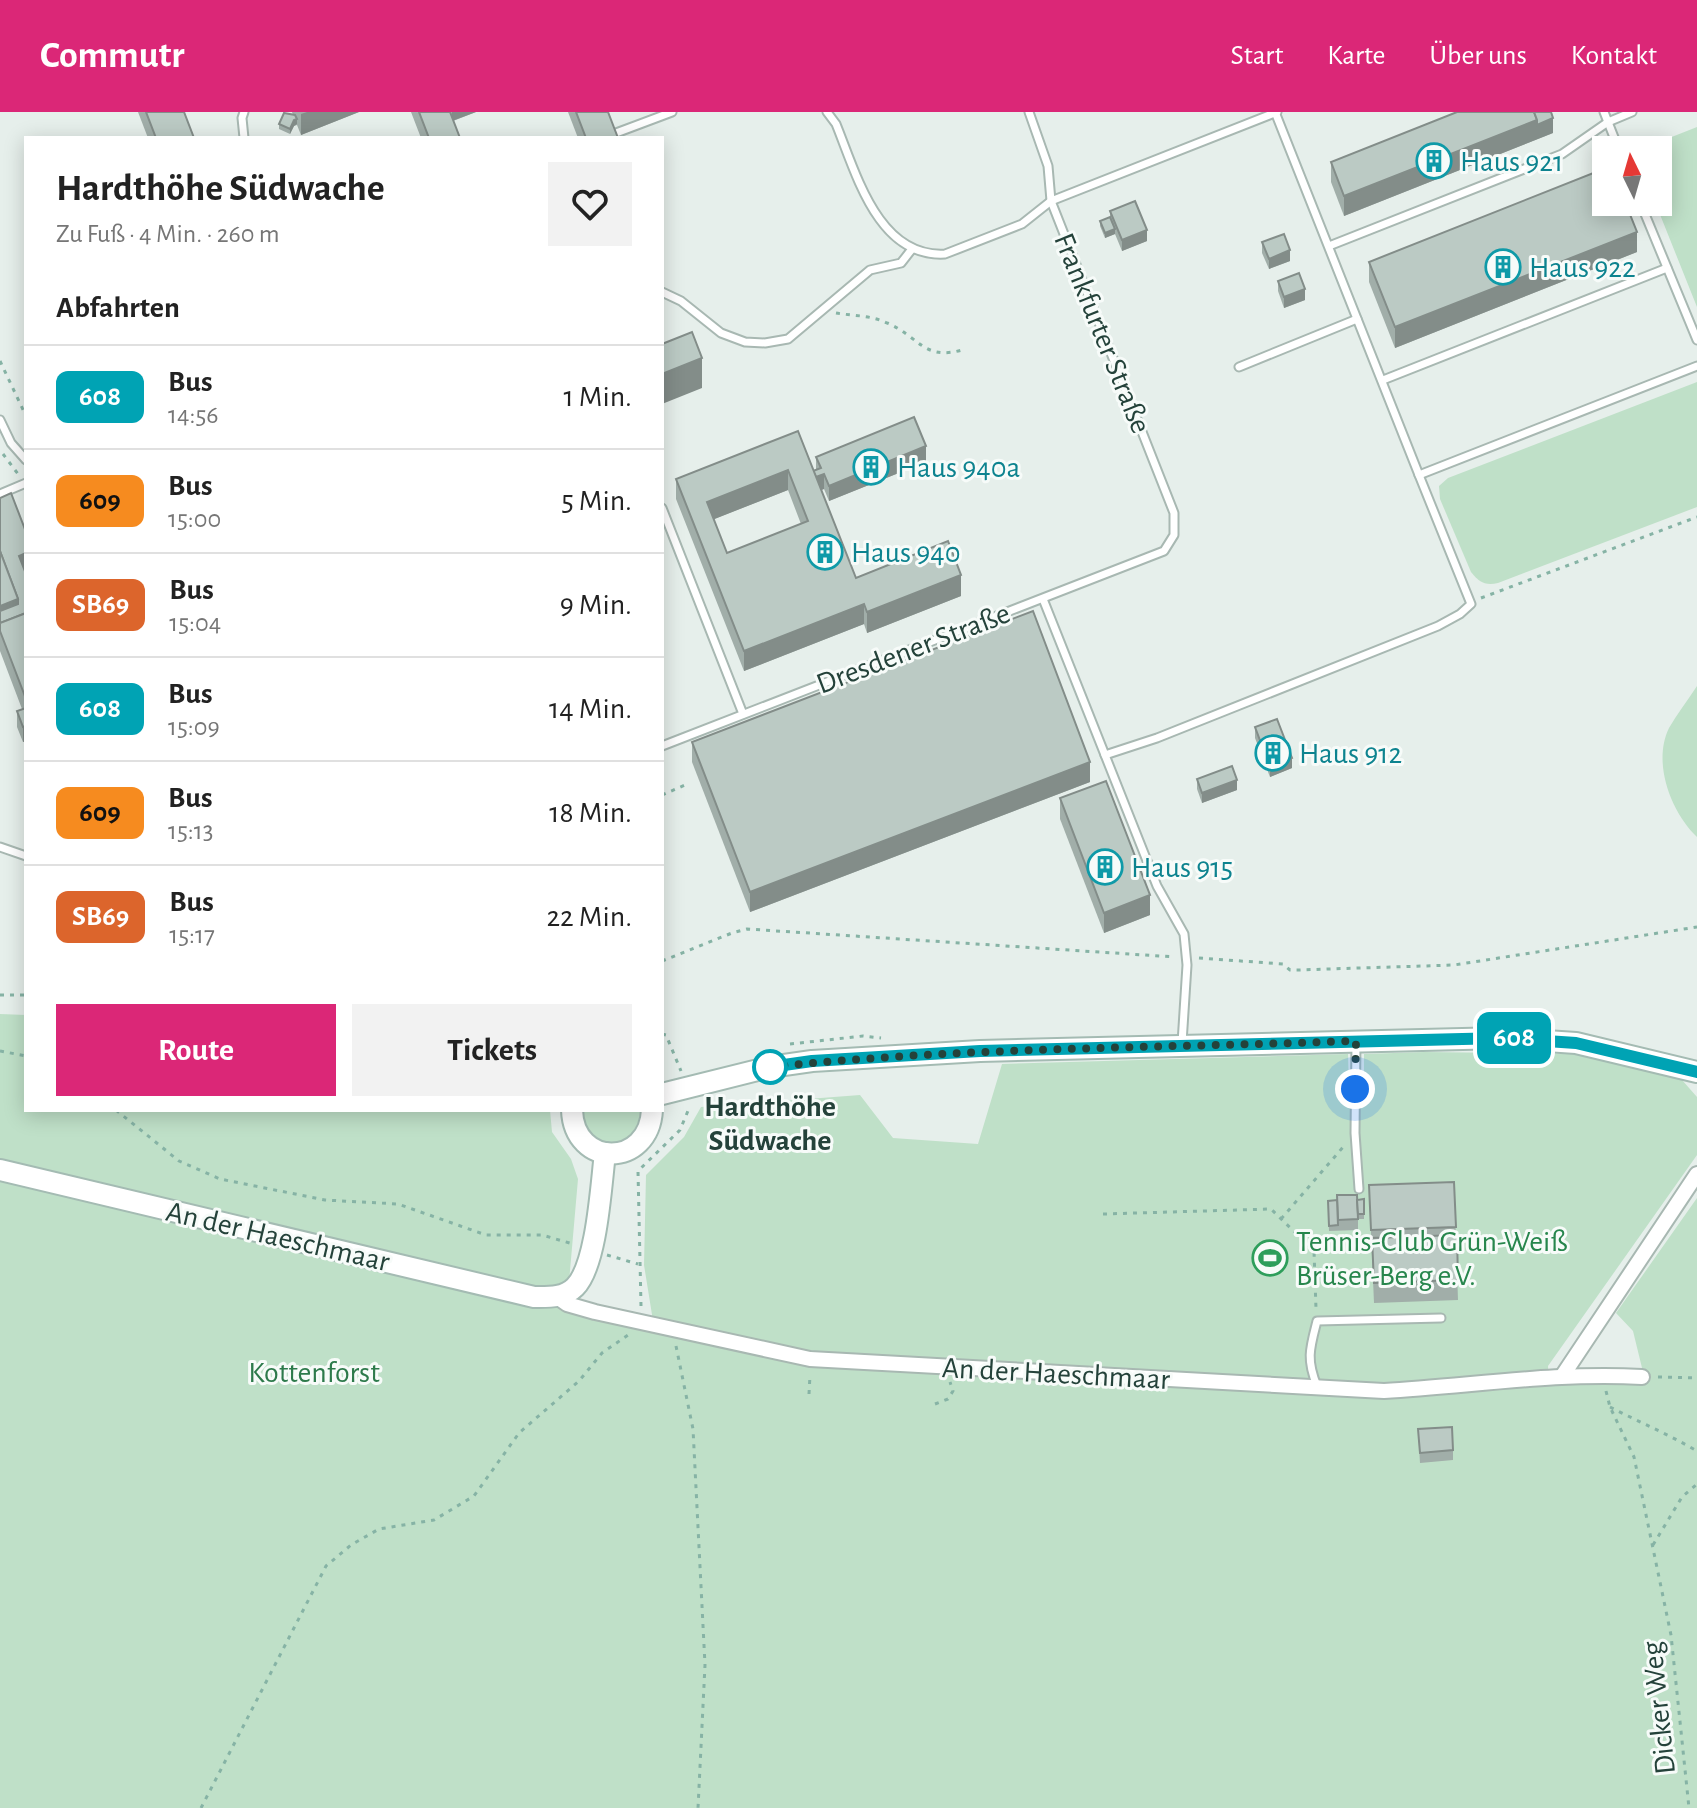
<!DOCTYPE html>
<html lang="de">
<meta charset="utf-8">
<style>
body{margin:0;font-family:"Alegreya Sans",sans-serif;background:#f2f2f2;color:#222;height:100vh;display:flex;flex-direction:column;font-size:30px;white-space:nowrap}
*{box-sizing:border-box;margin:0}
p{font-size:26px;color:#767676}
.icon{flex:none;width:44px;height:44px;fill:none;stroke:currentColor;stroke-width:2;stroke-linecap:round;stroke-linejoin:round}
.map{position:relative;flex:1;overflow:hidden}
.sheet{position:absolute;left:24px;top:24px;width:640px;height:976px;display:flex;flex-direction:column;background:#fff;border-radius:0px;box-shadow:0 4px 20px #0003}
.sheet>*{flex:none}
.badge{padding:0 16px;border-radius:12px;font-size:28px;line-height:52px}
.needle{width:52px;rotate:355deg}
.tools{position:absolute;left:1592px;top:24px;display:grid;gap:16px}
.tools a{display:grid;place-items:center;width:80px;height:80px;border-radius:0px;background:#fff;box-shadow:0 4px 20px #0003;font-size:40px}
.you{position:absolute;width:40px;height:40px;margin:-20px;border:6px solid #fff;border-radius:50%;background:#1a73e8;box-shadow:0 0 0 12px #1a73e833}
.map>.badge{position:absolute;translate:-50% -50%;box-shadow:0 0 0 4px #fff}
h2{padding:0 32px;font-size:30px;line-height:72px}
.round{display:grid;place-items:center;flex:none;width:84px;height:84px;border-radius:0px;background:#f2f2f2}
.head{display:flex;align-items:center;justify-content:space-between;height:136px;padding:0 32px}
h1{font-size:38px;font-weight:700;line-height:60px}
.primary-button{display:flex;gap:16px;margin-top:auto;padding:16px 32px}
.primary-button a{flex:1;height:92px;border-radius:0px;background:#db2777;color:#fff;font-size:32px;font-weight:700;line-height:92px;text-align:center}
.primary-button a+a{background:#f2f2f2;color:#222}
ul{padding:0;list-style:none}
li{display:flex;align-items:center;gap:24px;height:104px;padding:0 32px;border-top:2px solid #e0e0e0}
li div{flex:1}
li b{display:block;font-size:30px}
li em{font-style:normal}
li .badge{min-width:88px;font-weight:700;text-align:center}
header{display:flex;align-items:center;gap:48px;box-sizing:border-box;height:112px;padding:0 40px;background:#db2777;color:#fff}
header strong{font-size:38px}
nav{display:flex;gap:44px;margin-inline-start:auto;font-size:28px}
.map>svg:first-child{display:block}
.green{fill:#bfe0c8}
.lines{fill:none;stroke-linecap:round;stroke-linejoin:round}
.lane-casing{stroke:#a8b8b2;stroke-width:11}
.street-casing{stroke:#a8b8b2;stroke-width:18}
.secondary-casing{stroke:#a4bbb3;stroke-width:24}
.path{stroke:#86b3a5;stroke-width:3;stroke-dasharray:4 6;stroke-linecap:butt}
.lane{stroke:#fff;stroke-width:7}
.street{stroke:#fff;stroke-width:14}
.secondary{stroke:#fff;stroke-width:20}
.wall{fill:#a1aea9;fill-rule:evenodd}
.shaded-wall{fill:#838d89}
.building{fill:#bbcac4;stroke:#838d89;stroke-width:2;fill-rule:evenodd}
.line-casing{stroke:#fff;stroke-width:18}
.line{stroke:#00a3b4;stroke-width:12}
.walk{stroke:#24423a;stroke-width:8;stroke-dasharray:0 14.4}
.stop-dot{fill:#fff;stroke:#00a3b4;stroke-width:4}
.labels{text-anchor:middle;stroke-width:6;stroke-linejoin:round;paint-order:stroke}
.culture-label{font-size:30px;fill:#0d838f;stroke:#f7fbf9;text-anchor:start}
.street-label{font-size:30px;fill:#24423a;stroke:#f7fbf9}
.stop-label{font-size:30px;font-weight:bold;fill:#24423a;stroke:#f7fbf9}
.leisure-label{font-size:30px;fill:#27864d;stroke:#f7fbf9;text-anchor:start}
.park-label{font-size:30px;fill:#2d7a4b;stroke:#f7fbf9}
</style>
<header>
<strong>Commutr</strong>
<nav><a>Start</a><a>Karte</a><a>Über uns</a><a>Kontakt</a></nav>
</header>
<div class="map">
<svg width="1697" height="1696" viewBox="0 0 1697 1696">
<rect width="100%" height="100%" fill="#e6efeb"/>
<g class="green">
<path d="M1697 15V195L1655 90H1658V38H1649L1659 30Z"/>
<path d="M1697 270V395L1498 471C1485 474 1479 470 1471 460L1440 387 1439 374 1448 366Z"/>
<path d="M1697 574V725C1671 700 1652 651 1669 616 1677 602 1688 588 1697 574Z"/>
<path d="M0 902 26 903V998H550L552 1020 571 1047 578 1067 567 1193 654 1215 644 1153 646 1063 684 1025 701 995 860 983 893 1026 978 1032 1002 952 1348 942 1349 980 1364 974V942L1425 940 1575 942 1682 968 1697 985V1043L1548 1254 1549 1271 1643 1260 1633 1219 1616 1201 1697 1086V1696H0Z"/>
<path d="M582 998H640C641 1029 601 1046 586 1018 583 1013 583 1004 582 998Z"/>
</g>
<g class="lines">
<defs>
<g id="lane">
<path d="M244 0 242 6 244 26"/>
<path d="M827 0 836 12C856 61 878 146 945 142L1022 112 1051 89 1277 0"/>
<path d="M1275 0 1419 363 1697 254"/>
<path d="M1604 0 1619 38"/>
<path d="M616 21 672 0"/>
<path d="M1640 90 1697 228"/>
<path d="M1329 134 1562 42 1608 10 1632 0"/>
<path d="M662 180 681 189 721 221 745 230 765 231 788 227 870 158 901 151 912 137"/>
<path d="M1239 255 1357 207"/>
<path d="M1383 268 1667 156"/>
<path d="M0 308 11 331 26 348"/>
<path d="M0 382 26 371"/>
<path d="M662 396 743 602"/>
<path d="M1043 487 1105 643 1157 626 1438 514 1460 502 1471 492 1419 363"/>
<path d="M662 634 1164 439 1174 423V401L1051 89 1048 54 1029 0"/>
<path d="M1105 643 1157 774 1184 822 1187 853 1182 931"/>
<path d="M0 735 26 744"/>
<path d="M1356 931 1355 1021 1359 1077"/>
<path d="M1317 1274C1306 1247 1310 1236 1317 1209L1441 1206"/>
</g>
<g id="street">
<path d="M557 1185 567 1192 595 1200 810 1247 1384 1279C1471 1274 1556 1260 1642 1265"/>
<path d="M1563 1263 1697 1062"/>
</g>
<g id="secondary">
<path d="M662 982 770 955 812 949 980 939 1503 926 1576 931 1697 960"/>
<path d="M572 998C574 1056 649 1056 652 998"/>
<path d="M0 1058 534 1185C549 1185 564 1186 575 1175 597 1153 601 1073 605 1041"/>
</g>
</defs>
<use href="#lane" class="lane-casing"/>
<use href="#street" class="street-casing"/>
<use href="#secondary" class="secondary-casing"/>
<g class="path">
<path d="M836 201C853 204 871 203 887 211 919 224 923 249 962 238"/>
<path d="M0 249 26 304"/>
<path d="M3 342 18 362"/>
<path d="M1481 486 1697 405"/>
<path d="M662 683 685 673"/>
<path d="M1199 846 1283 852 1290 858H1297L1454 853 1697 815"/>
<path d="M662 849 732 821 747 817 1175 845"/>
<path d="M0 883H26"/>
<path d="M662 922 666 923 681 959"/>
<path d="M790 932 863 924 881 926"/>
<path d="M0 939 26 944"/>
<path d="M116 998 179 1049 220 1067 325 1088 398 1092 486 1123H542L573 1132"/>
<path d="M1103 1102 1271 1097 1314 1139 1316 1197"/>
<path d="M1281 1107 1344 1034"/>
<path d="M607 1143 638 1152"/>
<path d="M641 1194 638 1059 680 1018 690 994"/>
<path d="M676 1234 693 1317 705 1553 698 1696"/>
<path d="M1658 1265 1697 1266"/>
<path d="M1606 1279 1610 1295 1634 1345 1671 1523 1689 1696"/>
<path d="M809 1282 810 1263"/>
<path d="M935 1292 948 1287 953 1279 950 1270"/>
<path d="M1610 1295C1639 1310 1668 1322 1697 1339"/>
<path d="M1653 1433 1682 1385 1697 1372"/>
<path d="M201 1696 326 1454 351 1433 379 1417 434 1408 474 1384 519 1321 579 1269 602 1241 628 1223"/>
</g>
<use href="#lane" class="lane"/>
<use href="#street" class="street"/>
<use href="#secondary" class="secondary"/>
</g>
<g class="wall">
<path d="M138 0H184L194 26H148Z"/>
<path d="M292 0H359L301 23 297 13 294 14 290 22 279 17V12L293 3Z"/>
<path d="M411 0H476L453 9 460 26H421Z"/>
<path d="M568 0H608L618 26H578Z"/>
<path d="M1553 21 1344 104 1331 70V50Z"/>
<path d="M1110 99 1147 129 1122 139 1115 122 1105 126 1100 114V109L1110 105Z"/>
<path d="M1262 130 1290 149 1269 157 1262 141Z"/>
<path d="M1637 140 1395 236 1369 170V150Z"/>
<path d="M1278 169 1305 188 1284 196 1278 179Z"/>
<path d="M798 319 813 359 816 357V345L926 350 829 389 824 377 821 378 856 466 961 484 867 521 864 512 744 559 676 387V367ZM788 378 801 412 727 441 714 407Z"/>
<path d="M0 386 26 420V457H24L26 462V629L23 630 17 615V599L22 597 0 539Z"/>
<path d="M1255 615 1292 656 1270 665 1255 626Z"/>
<path d="M692 630 1090 670 750 800 692 650Z"/>
<path d="M1197 667 1237 678 1202 691 1197 677Z"/>
<path d="M1060 686 1150 803 1104 821 1060 707Z"/>
<path d="M1454 1070 1458 1188 1374 1191 1369 1073Z"/>
<path d="M1364 1087V1107H1358V1118L1329 1119 1328 1089Z"/>
<path d="M1418 1317 1453 1338V1348L1420 1351Z"/>
</g>
<g class="shaded-wall">
<path d="M307 0H359L301 23V2Z"/>
<path d="M452 0H476L452 9Z"/>
<path d="M1553 6V21L1344 104V84L1537 8Z"/>
<path d="M297 7V12L294 14 290 22V17L294 8Z"/>
<path d="M1115 117V122L1105 126V121Z"/>
<path d="M1147 118V129L1122 139V128Z"/>
<path d="M1637 120V140L1395 236V215Z"/>
<path d="M1290 138V149L1269 157V147Z"/>
<path d="M1305 177V188L1284 196V185Z"/>
<path d="M702 246V276L662 292V262Z"/>
<path d="M926 334V350L829 389V374Z"/>
<path d="M788 358V378L707 410V390Z"/>
<path d="M824 362V377L814 381V366Z"/>
<path d="M663 380V410L662 411V381Z"/>
<path d="M26 441V457L19 459V444Z"/>
<path d="M961 463V484L867 521V500Z"/>
<path d="M18 487V507L0 514V494Z"/>
<path d="M864 492V512L744 559V539Z"/>
<path d="M26 614V629L23 630V615Z"/>
<path d="M1292 646V656L1270 665V655Z"/>
<path d="M1090 650V670L750 800V780Z"/>
<path d="M1237 668V678L1202 691V681Z"/>
<path d="M1150 783V803L1104 821V801Z"/>
</g>
<g class="building">
<path d="M146 0H184L194 26H156Z"/>
<path d="M419 0H450L460 26H429Z"/>
<path d="M576 0H608L618 26H586Z"/>
<path d="M1457 0H1534L1537 8 1344 84 1331 50Z"/>
<path d="M1534 0H1551L1553 6 1537 13V8Z"/>
<path d="M284 1 295 3 297 7 294 8 290 17 279 12Z"/>
<path d="M1606 56V90H1625L1637 120 1395 215 1369 150Z"/>
<path d="M1135 89 1147 118 1122 128 1110 99Z"/>
<path d="M1110 105 1115 117 1105 121 1100 109Z"/>
<path d="M1284 122 1290 138 1269 147 1262 130Z"/>
<path d="M1299 161 1305 177 1284 185 1278 169Z"/>
<path d="M692 220 702 246 662 262V232Z"/>
<path d="M914 305 926 334 829 374 824 362 816 365 813 359 821 356 816 345Z"/>
<path d="M798 319 856 466 948 429 961 463 867 500 864 492 744 539 676 367ZM788 358 808 409 727 441 707 390Z"/>
<path d="M11 381 26 420V441L19 444 26 462V501L0 511V499L18 492V487L0 439V386Z"/>
<path d="M0 439 18 487 0 494Z"/>
<path d="M1033 499 1090 650 750 780 692 630Z"/>
<path d="M26 501V587L0 519V511Z"/>
<path d="M26 596V614L23 615 17 599Z"/>
<path d="M1277 607 1292 646 1270 655 1255 615Z"/>
<path d="M1232 654 1237 668 1202 681 1197 667Z"/>
<path d="M1106 669 1150 783 1104 801 1060 686Z"/>
<path d="M1454 1070 1456 1115 1371 1118 1369 1073Z"/>
<path d="M1337 1083H1357L1358 1107 1338 1108Z"/>
<path d="M1364 1087V1102H1358L1357 1088Z"/>
<path d="M1337 1088 1338 1113 1329 1114 1328 1089Z"/>
<path d="M1457 1123 1458 1168 1374 1171 1372 1126Z"/>
<path d="M1452 1315 1453 1338 1420 1341 1418 1317Z"/>
</g>
<g class="lines">
<defs>
<path id="line" d="M770 955 812 949 980 939 1503 926 1576 931 1697 960"/>
</defs>
<use href="#line" class="line-casing"/>
<use href="#line" class="line"/>
<path class="walk" d="M770 955C964 935 1160 936 1356 929L1355 977"/>
</g>
<defs>
<symbol id="building-ring" viewBox="-11 -11 22 22"><circle r="9.5" fill="#f7fbf9" stroke="#0f9aa8" stroke-width="1.5"/><path d="M-4-6H4V6H1V3H-1V6H-4ZM-2.5-4.3h1.7v1.8h-1.7ZM.8-4.3h1.7v1.8H.8ZM-2.5-1h1.7V.8h-1.7ZM.8-1h1.7V.8H.8Z" fill="#0f9aa8"/></symbol>
<symbol id="stadium-ring" viewBox="-11 -11 22 22"><circle r="9.5" fill="#f7fbf9" stroke="#2e9e5b" stroke-width="1.5"/><path d="M0-5a6.5 5 0 1 0 0 10a6.5 5 0 1 0 0-10ZM-3.5-1.8h7v3.6h-7Z" fill="#2e9e5b"/></symbol>
</defs>
<g fill-rule="evenodd">
<use href="#building-ring" x="1414" y="29" width="40" height="40"/>
<use href="#building-ring" x="1483" y="135" width="40" height="40"/>
<use href="#building-ring" x="851" y="335" width="40" height="40"/>
<use href="#building-ring" x="805" y="420" width="40" height="40"/>
<use href="#building-ring" x="1253" y="621" width="40" height="40"/>
<use href="#building-ring" x="1085" y="735" width="40" height="40"/>
<use href="#stadium-ring" x="1250" y="1126" width="40" height="40"/>
</g>
<circle class="stop-dot" cx="770" cy="955" r="16"/>
<g class="labels">
<g class="culture-label">
<text x="1460" y="59">Haus 921</text>
<text x="1529" y="165">Haus 922</text>
<text x="897" y="365">Haus 940a</text>
<text x="851" y="450">Haus 940</text>
<text x="1299" y="651">Haus 912</text>
<text x="1131" y="765">Haus 915</text>
</g>
<g class="street-label">
<text transform="translate(1103 221) rotate(68)" y="10">Frankfurter Straße</text>
<text transform="translate(913 536) rotate(-21)" y="10">Dresdener Straße</text>
<text transform="translate(278 1124) rotate(13)" y="10">An der Haeschmaar</text>
<text transform="translate(1056 1261) rotate(3)" y="10">An der Haeschmaar</text>
<text transform="translate(1658 1596) rotate(-96)" y="10">Dicker Weg</text>
</g>
<g class="stop-label">
<text x="770" y="1004">Hardthöhe<tspan x="770" dy="34">Südwache</tspan></text>
</g>
<g class="leisure-label">
<text x="1296" y="1139">Tennis-Club Grün-Weiß<tspan x="1296" dy="34">Brüser-Berg e.V.</tspan></text>
</g>
<g class="park-label">
<text x="314" y="1270">Kottenforst</text>
</g>
</g>
</svg>
<div class="tools">
<a><svg class="needle" viewBox="-14 -14 28 28"><path d="M0-13l5 13h-10z" fill="#e53935"/><path d="M0 13l5-13h-10z" fill="#767676"/></svg></a>
</div>
<div class="you" style="left:1355px;top:977px"></div>
<b class="badge" style="left:1514px;top:926px;background:#00a3b4;color:#fff">608</b>
<section class="sheet">
<div class="head"><div><h1>Hardthöhe Südwache</h1><p>Zu Fuß · 4 Min. · 260 m</p></div><a class="round"><svg class="icon" aria-label="heart" viewBox="0 0 24 24"><path d="M12 20l-8-8c-3-5 5-10 8-4 3-6 11-1 8 4z"/></svg></a></div>
<h2>Abfahrten</h2>
<ul>
<li><span class="badge" style="background:#00a3b4;color:#fff">608</span><div><b>Bus</b><p>14:56</p></div><em>1 Min.</em></li>
<li><span class="badge" style="background:#f68b1f;color:#111">609</span><div><b>Bus</b><p>15:00</p></div><em>5 Min.</em></li>
<li><span class="badge" style="background:#dc652c;color:#fff">SB69</span><div><b>Bus</b><p>15:04</p></div><em>9 Min.</em></li>
<li><span class="badge" style="background:#00a3b4;color:#fff">608</span><div><b>Bus</b><p>15:09</p></div><em>14 Min.</em></li>
<li><span class="badge" style="background:#f68b1f;color:#111">609</span><div><b>Bus</b><p>15:13</p></div><em>18 Min.</em></li>
<li><span class="badge" style="background:#dc652c;color:#fff">SB69</span><div><b>Bus</b><p>15:17</p></div><em>22 Min.</em></li>
</ul>
<div class="primary-button"><a>Route</a><a>Tickets</a></div>
</section>
</div>
